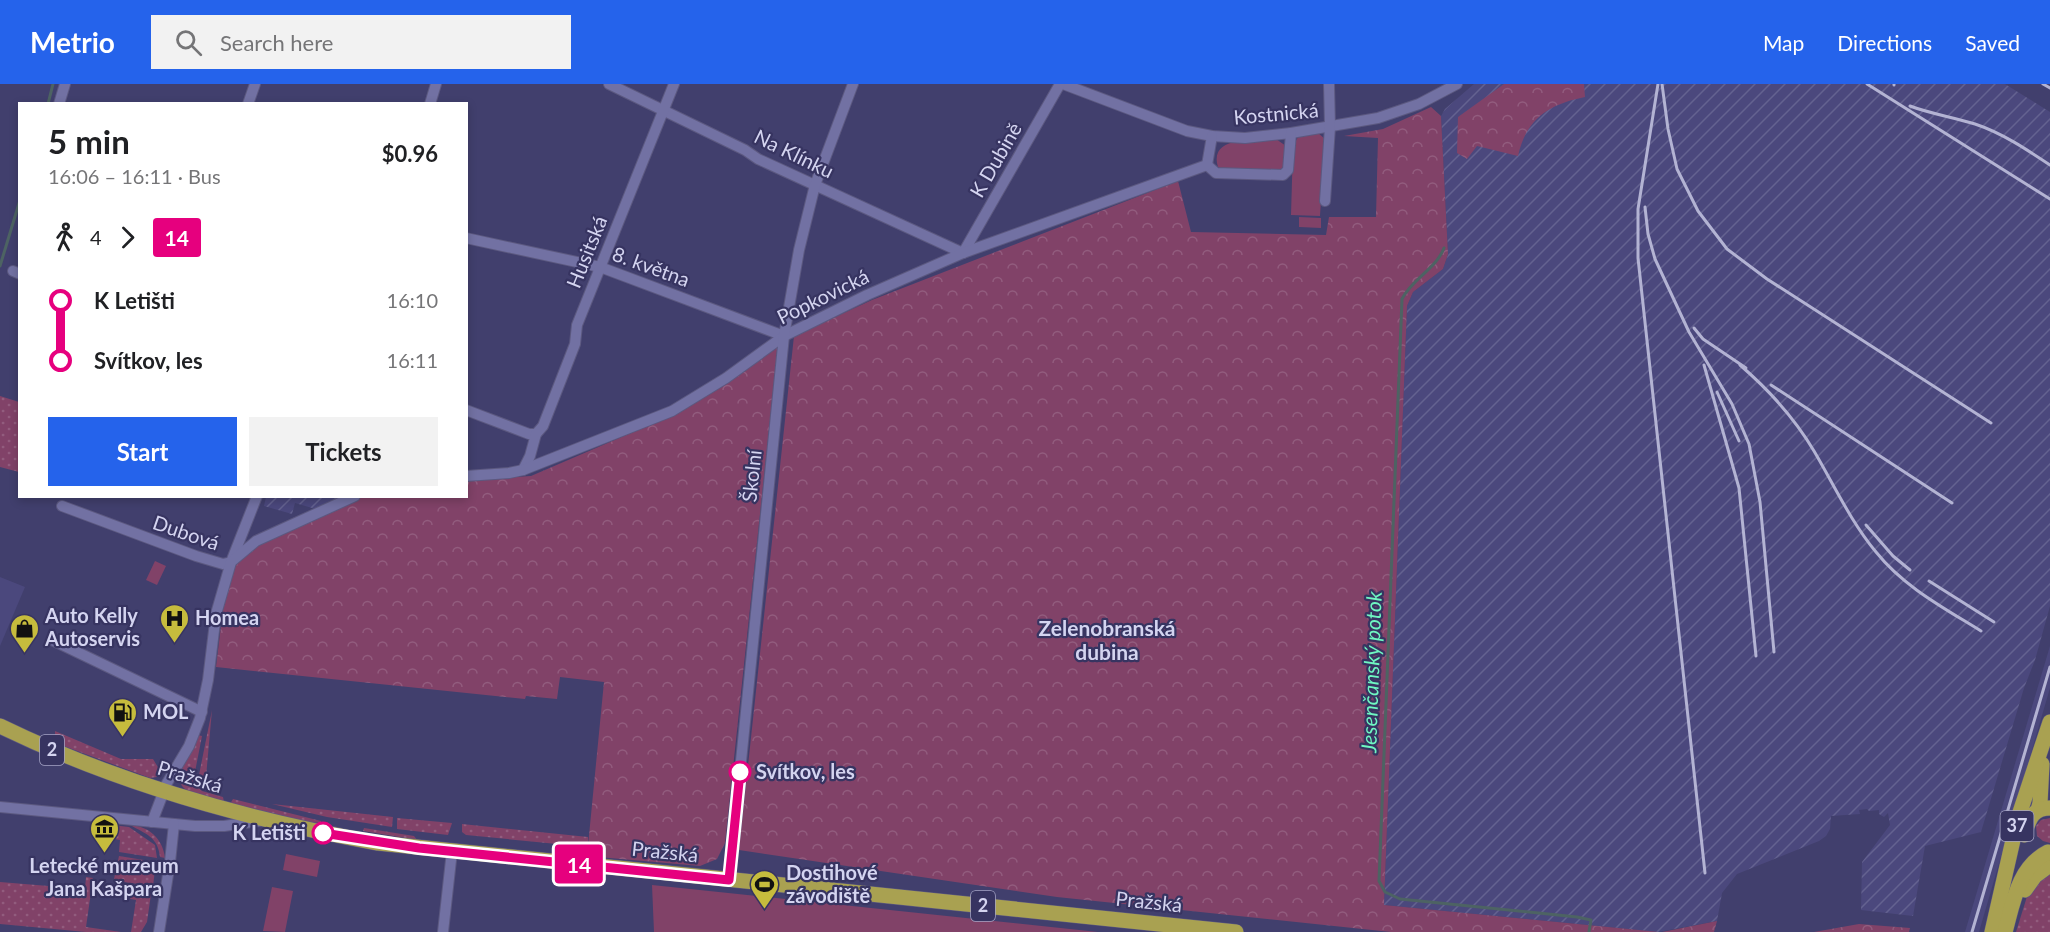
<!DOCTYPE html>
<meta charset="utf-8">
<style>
body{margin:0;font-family:Lato,sans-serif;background:#f2f2f2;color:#202124;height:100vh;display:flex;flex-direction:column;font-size:22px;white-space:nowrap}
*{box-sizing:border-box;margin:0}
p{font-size:20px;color:#757577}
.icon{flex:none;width:33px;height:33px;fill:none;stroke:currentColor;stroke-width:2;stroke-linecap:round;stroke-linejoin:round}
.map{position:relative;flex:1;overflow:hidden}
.details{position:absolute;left:18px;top:18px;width:450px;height:396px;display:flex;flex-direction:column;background:#fff;border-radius:0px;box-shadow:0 3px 9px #0003}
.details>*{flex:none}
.badge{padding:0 12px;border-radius:4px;font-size:21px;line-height:39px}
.map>.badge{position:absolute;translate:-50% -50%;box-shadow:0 0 0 3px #fff}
.legs{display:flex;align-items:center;gap:9px;height:66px;padding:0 30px;font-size:20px}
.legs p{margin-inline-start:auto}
.head{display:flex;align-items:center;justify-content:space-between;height:102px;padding:0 30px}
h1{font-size:33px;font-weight:700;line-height:45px}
.button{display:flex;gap:12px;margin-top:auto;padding:12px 30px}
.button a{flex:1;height:69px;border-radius:0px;background:#2563eb;color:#fff;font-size:24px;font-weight:700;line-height:69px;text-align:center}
.button a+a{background:#f2f2f2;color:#202124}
ul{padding:0 30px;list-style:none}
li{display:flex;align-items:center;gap:21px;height:60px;font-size:22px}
li i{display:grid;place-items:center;width:9px;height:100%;margin:0 8px;background:currentColor}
li i::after{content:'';width:15px;height:15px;margin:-8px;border:4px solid;border-radius:50%;background:#fff}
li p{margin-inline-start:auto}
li:first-child i{background:linear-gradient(#0000 50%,currentColor 0)}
li:last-child i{background:linear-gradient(currentColor 50%,#0000 0)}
header{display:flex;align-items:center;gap:36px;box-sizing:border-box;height:84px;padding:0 30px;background:#2563eb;color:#fff}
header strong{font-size:28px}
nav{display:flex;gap:33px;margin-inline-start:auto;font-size:21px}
.search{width:420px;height:54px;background:#f2f2f2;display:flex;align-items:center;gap:15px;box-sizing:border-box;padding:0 21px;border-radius:0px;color:#757577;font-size:22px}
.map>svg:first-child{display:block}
.built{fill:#4b487d}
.industrial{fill:url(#industrial-furrows)}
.grass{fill:url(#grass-dots)}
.forest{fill:url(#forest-crowns)}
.green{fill:#814268}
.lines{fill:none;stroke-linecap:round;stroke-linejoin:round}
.stream{stroke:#4d6363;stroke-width:3}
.street-casing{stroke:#5c5980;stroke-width:12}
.primary-casing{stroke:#5c5980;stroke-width:16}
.street{stroke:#7271a3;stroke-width:10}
.primary{stroke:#a9a151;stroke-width:15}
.rail{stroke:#b3b3d3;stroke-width:3}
.line-1-casing{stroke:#fff;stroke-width:14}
.line-1{stroke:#e6007e;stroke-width:9}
.stop-1-dot{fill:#fff;stroke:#e6007e;stroke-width:3}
.labels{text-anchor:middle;stroke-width:4.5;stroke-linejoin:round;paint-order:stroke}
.shield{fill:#373461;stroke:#a5a4c5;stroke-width:1.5}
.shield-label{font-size:18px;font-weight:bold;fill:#d4d4f0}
.street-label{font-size:20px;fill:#d4d4f0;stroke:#373461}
.poi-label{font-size:20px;font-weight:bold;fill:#d4d4f0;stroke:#373461;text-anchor:start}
.stop-label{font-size:20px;font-weight:bold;fill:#d4d4f0;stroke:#373461;text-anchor:start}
.neighbourhood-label{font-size:21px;font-weight:bold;fill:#d4d4f0;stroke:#373461}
.water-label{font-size:21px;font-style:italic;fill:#6ff7c2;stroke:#373461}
</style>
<header>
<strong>Metrio</strong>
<div class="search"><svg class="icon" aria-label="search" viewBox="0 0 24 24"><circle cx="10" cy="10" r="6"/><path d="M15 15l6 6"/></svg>Search here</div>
<nav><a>Map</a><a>Directions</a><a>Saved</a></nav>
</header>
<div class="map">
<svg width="2050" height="848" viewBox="0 0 2050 848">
<defs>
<pattern id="industrial-furrows" width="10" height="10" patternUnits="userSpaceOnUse" patternTransform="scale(1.5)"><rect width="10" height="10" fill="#4b487d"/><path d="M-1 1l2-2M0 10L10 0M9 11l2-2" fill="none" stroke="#646290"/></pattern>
<pattern id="grass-dots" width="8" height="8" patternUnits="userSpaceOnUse" patternTransform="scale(1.5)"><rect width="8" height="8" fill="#814268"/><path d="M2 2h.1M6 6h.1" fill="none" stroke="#925c7e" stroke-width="1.8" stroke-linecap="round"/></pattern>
<pattern id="forest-crowns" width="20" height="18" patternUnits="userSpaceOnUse" patternTransform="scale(1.5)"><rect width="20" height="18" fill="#814268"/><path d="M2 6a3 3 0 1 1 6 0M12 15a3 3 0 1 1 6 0" fill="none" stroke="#925c7e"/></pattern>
</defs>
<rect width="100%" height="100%" fill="#413f6d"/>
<g class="built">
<path d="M0 493 25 503 0 562Z"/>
<path d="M2050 562V604L1979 848H1965Z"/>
</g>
<g class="industrial">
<path d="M1474 0H2005L2050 28V522L2035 576 2024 604 1981 748 1925 762 1913 832 1861 826 1862 778 1890 741 1888 729 1884 733 1879 730V726L1869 727 1867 725 1859 726 1860 730 1831 732 1830 745 1826 752 1819 757 1737 790 1722 809 1717 837 1658 848 1384 821 1407 222 1413 208 1443 185 1448 170 1441 32 1445 25Z"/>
<path d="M266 413H349L319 426 295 419 292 430 264 422Z"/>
</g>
<g class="grass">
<path d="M0 312 19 318V388L0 383Z"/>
<path d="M212 626 205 704 199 699 198 696Z"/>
<path d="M55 647 121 675H153L159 685 157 693 150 694 61 661 55 654Z"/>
<path d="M197 651 202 652 193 698 202 707 223 713 224 718C207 714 174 711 180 688Z"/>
<path d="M233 715 321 737V739L306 738 230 720Z"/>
<path d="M272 720 393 733 392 743 327 733Z"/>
<path d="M397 734 452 739 448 751 397 745Z"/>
<path d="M2050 734V759L2043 757 2037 752 2036 742 2041 736Z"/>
<path d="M95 739 129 743 155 761 157 774 119 768 120 756 93 752Z"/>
<path d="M462 740 588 753V763L466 751 462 748Z"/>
<path d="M130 741C149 742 163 755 165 774L160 773C158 753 146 750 130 741Z"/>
<path d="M364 744 414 752 417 756 363 747Z"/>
<path d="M119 772 156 778 153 802 116 797 114 795Z"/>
<path d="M2050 785V848H2016L2029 806Z"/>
<path d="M86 793 93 794 86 843 121 848H86L0 840V798L85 805Z"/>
<path d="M135 808 151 810 147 838 141 848H131L136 816 130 815 131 811Z"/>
</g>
<g class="forest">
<path d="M1504 0H1584L1585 13C1549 20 1526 35 1518 72L1477 62 1467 75 1457 69 1458 33Z"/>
<path d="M1431 23 1441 32 1448 170 1443 185 1413 208 1407 222 1384 821 1659 848H1391L1057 813 739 766 794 252 872 216 1178 97 1191 148 1326 151 1329 133H1376L1378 54 1344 52 1383 45Z"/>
<path d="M778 261 725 759 717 775 700 782 587 772 604 598 560 593 557 615 526 612 525 615 216 583 223 525 234 484 247 468 271 452 359 413 466 412 467 396 531 392 675 330Z"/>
<path d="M1717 837 1714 848H1662Z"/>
<path d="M1859 840 1910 844 1909 848H1814Z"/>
</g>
<g class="green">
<path d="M1318 49 1325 55 1320 132 1291 131 1293 62 1298 53Z"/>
<path d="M1276 55 1286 62 1285 82 1282 88 1221 85 1218 83C1208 51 1256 56 1276 55Z"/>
<path d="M1299 133 1321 134V144L1299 143Z"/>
<path d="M155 477 166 482 157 501 146 496Z"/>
<path d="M286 770 320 777 317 793 283 786Z"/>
<path d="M652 801 1098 848H654Z"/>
<path d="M272 803 293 807 285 848 263 847Z"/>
</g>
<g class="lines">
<g class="stream">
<path d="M48 20 53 0"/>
<path d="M1444 164C1436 185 1412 195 1402 215L1379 797 1385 808 1400 815 1577 833 1591 836 1589 848"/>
<path d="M0 182 20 116"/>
</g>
<defs>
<g id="street">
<path d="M609 0 745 66 758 75 963 169"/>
<path d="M1063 0 1187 47 1212 52 1245 54 1291 49 1378 34 1419 20 1457 0"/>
<path d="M59 20 65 0"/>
<path d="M248 20 255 0"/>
<path d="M430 20 436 0"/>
<path d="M1207 81 1216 89 1283 91 1288 86 1291 49"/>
<path d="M1325 117 1330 43 1329 0"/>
<path d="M466 154 600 183 784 252"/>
<path d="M963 169 1060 0"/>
<path d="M13 187 20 190"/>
<path d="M466 326 529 350H536"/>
<path d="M523 386 530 372 536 350 543 342 575 260 577 241 674 0"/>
<path d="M466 392 509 389 523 386 672 327 726 294 784 252 867 211 963 169 1207 81 1212 52"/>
<path d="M62 422 196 472 223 480 231 478 257 412"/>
<path d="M52 556 202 628"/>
<path d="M0 723 195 742H224L259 737"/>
<path d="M152 738 167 699 189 662 200 634 208 596 216 530 231 478 256 457 355 412"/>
<path d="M729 796 784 252 799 166 815 101 853 0"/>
<path d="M159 848 170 778 174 740"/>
<path d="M443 848 452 767"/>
</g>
<g id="primary">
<path d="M0 642C119 700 248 736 378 759L1236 848"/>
<path d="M2038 726 2040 719 2042 680"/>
<path d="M2024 751C2029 736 2032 724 2050 724"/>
<path d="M2025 806 2035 792 2050 781"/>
<path d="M1992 848 2018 734 2050 638"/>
<path d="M2005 848C2013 819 2018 783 2048 768"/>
</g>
</defs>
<use href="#street" class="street-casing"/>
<use href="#primary" class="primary-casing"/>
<use href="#street" class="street"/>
<use href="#primary" class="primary"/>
<g class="rail">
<path d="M1658 0 1638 125V174L1705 789"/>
<path d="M1662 0 1668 45 1677 85 1698 127 1727 165 1767 195 1991 339"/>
<path d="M1867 0 2050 115"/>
<path d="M1894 0V1"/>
<path d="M2043 0 2050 4"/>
<path d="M1910 22C1931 30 1953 33 1975 40 2002 49 2026 65 2050 81"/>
<path d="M1645 123 1648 150 1655 175 1689 248 1732 320 1749 360 1760 418 1774 568"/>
<path d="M1694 244 1703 255 1746 284"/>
<path d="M1704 281 1739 404 1756 572"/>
<path d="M1740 281C1769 306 1794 333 1814 367 1834 401 1851 438 1876 468 1904 503 1944 524 1981 547"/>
<path d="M1771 301 1952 419"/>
<path d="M1717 308 1739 357"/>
<path d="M1866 441 1893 472 1910 486"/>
<path d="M1929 497 1994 538"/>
<path d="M1972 848 2050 583"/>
</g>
</g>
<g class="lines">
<defs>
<path id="line-1" d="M323 749 419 764 729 796 740 688"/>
</defs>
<use href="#line-1" class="line-1-casing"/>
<use href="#line-1" class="line-1"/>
</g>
<defs>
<symbol id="hospital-pin" viewBox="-11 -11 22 30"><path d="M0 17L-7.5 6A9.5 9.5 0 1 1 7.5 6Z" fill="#c6bc3d" stroke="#373461"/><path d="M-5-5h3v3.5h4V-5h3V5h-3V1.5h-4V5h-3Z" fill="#111"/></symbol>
<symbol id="shop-pin" viewBox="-11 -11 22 30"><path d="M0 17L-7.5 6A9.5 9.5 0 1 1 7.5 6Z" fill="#c6bc3d" stroke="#373461"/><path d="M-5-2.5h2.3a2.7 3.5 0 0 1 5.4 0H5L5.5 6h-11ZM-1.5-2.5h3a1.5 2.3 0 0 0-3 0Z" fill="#111"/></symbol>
<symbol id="fuel-pin" viewBox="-11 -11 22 30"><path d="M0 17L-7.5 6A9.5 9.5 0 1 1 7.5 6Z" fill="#c6bc3d" stroke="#373461"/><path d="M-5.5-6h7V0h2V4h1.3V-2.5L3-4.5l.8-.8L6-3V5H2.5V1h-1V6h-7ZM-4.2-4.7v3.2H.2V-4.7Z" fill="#111"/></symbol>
<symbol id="museum-pin" viewBox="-11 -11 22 30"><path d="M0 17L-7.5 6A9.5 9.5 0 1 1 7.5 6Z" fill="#c6bc3d" stroke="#373461"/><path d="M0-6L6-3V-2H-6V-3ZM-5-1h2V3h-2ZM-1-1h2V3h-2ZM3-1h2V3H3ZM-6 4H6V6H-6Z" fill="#111"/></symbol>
<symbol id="stadium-pin" viewBox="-11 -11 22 30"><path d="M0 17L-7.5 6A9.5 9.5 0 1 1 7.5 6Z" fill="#c6bc3d" stroke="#373461"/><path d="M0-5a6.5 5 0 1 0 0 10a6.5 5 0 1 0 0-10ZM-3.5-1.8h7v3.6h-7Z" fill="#111"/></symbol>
</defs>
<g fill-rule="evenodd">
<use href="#hospital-pin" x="158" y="518" width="33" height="45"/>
<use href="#shop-pin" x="8" y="528" width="33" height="45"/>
<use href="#fuel-pin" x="106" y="612" width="33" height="45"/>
<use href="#museum-pin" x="88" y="728" width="33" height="45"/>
<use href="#stadium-pin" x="748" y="784" width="33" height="45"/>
</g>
<g class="stop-1-dot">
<circle cx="740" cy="688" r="10"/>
<circle cx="323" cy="749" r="10"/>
</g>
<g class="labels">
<g class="shield">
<rect x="40" y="651" width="24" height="30" rx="4.5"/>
<rect x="2000.5" y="727" width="33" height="30" rx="4.5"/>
<rect x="971" y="807" width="24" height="30" rx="4.5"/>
</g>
<g class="shield-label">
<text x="52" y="672">2</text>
<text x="2017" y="748">37</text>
<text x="983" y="828">2</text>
</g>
<g class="street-label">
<text transform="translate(1276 30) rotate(-5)" y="7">Kostnická</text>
<text transform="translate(794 70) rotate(26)" y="7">Na Klínku</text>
<text transform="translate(996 76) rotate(-60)" y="7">K Dubině</text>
<text transform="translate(587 168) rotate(-68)" y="7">Husitská</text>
<text transform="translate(651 183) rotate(20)" y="7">8. května</text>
<text transform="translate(823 213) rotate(-26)" y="7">Popkovická</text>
<text transform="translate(752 392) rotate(-84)" y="7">Školní</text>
<text transform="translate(186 449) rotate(19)" y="7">Dubová</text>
<text transform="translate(190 693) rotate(17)" y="7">Pražská</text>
<text transform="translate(665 768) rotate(6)" y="7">Pražská</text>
<text transform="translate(1149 818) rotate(6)" y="7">Pražská</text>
</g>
<g class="poi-label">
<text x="45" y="539">Auto Kelly<tspan x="45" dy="23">Autoservis</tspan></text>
<text x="195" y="541">Homea</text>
<text x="143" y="635">MOL</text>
<text x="104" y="789" text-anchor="middle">Letecké muzeum<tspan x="104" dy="23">Jana Kašpara</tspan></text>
<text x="786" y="796">Dostihové<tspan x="786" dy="23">závodiště</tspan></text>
</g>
<g class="stop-label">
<text x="756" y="695">Svítkov, les</text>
<text x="306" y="756" text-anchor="end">K Letišti</text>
</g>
<g class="neighbourhood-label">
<text x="1107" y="552">Zelenobranská<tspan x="1107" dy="24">dubina</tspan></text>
</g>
<g class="water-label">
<text transform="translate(1372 588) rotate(-88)" y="7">Jesenčanský potok</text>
</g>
</g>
</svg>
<b class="badge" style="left:579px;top:780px;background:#e6007e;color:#fff">14</b>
<section class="details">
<div class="head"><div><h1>5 min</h1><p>16:06 – 16:11 · Bus</p></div><b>$0.96</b></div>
<div class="legs"><svg class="icon" aria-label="walk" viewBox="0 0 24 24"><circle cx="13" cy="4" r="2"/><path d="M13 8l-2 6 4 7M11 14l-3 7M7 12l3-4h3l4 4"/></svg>4<svg class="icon" aria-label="forward" viewBox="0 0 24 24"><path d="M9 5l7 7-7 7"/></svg><b class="badge" style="background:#e6007e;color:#fff">14</b></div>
<ul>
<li><i style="color:#e6007e"></i><b>K Letišti</b><p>16:10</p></li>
<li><i style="color:#e6007e"></i><b>Svítkov, les</b><p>16:11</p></li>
</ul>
<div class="button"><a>Start</a><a>Tickets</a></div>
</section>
</div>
